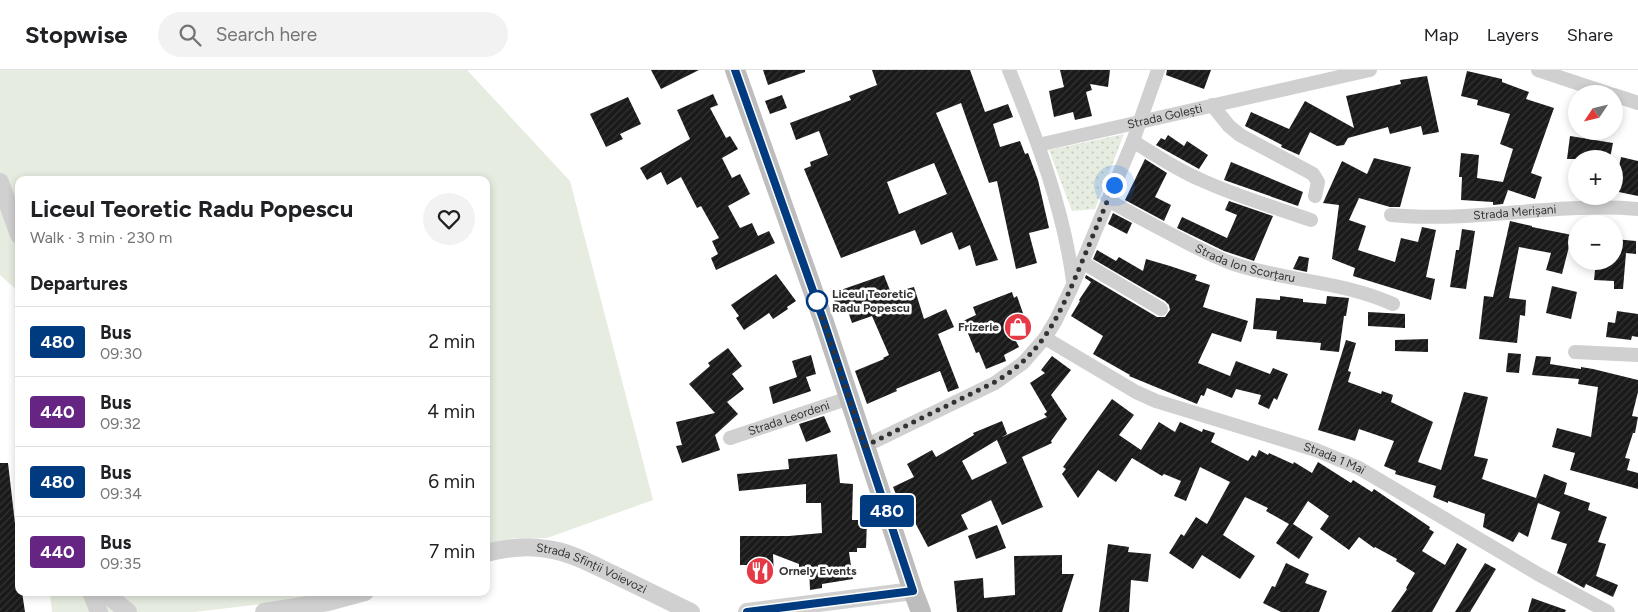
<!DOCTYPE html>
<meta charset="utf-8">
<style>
body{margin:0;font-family:Figtree,sans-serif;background:#f2f2f2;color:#202124;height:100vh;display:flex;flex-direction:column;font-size:19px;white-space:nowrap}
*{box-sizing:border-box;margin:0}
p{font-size:16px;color:#757577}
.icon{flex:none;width:28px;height:28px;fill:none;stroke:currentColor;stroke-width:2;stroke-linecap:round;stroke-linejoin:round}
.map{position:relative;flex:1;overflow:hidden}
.panel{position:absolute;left:15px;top:106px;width:475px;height:420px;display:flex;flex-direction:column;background:#fff;border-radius:10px;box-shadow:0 2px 8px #0003}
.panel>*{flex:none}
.badge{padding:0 10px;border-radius:4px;font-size:18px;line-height:32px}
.needle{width:32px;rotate:235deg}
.tools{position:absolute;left:1568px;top:15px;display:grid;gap:10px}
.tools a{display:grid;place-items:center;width:55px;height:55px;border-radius:50%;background:#fff;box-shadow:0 2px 8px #0003;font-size:25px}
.you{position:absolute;width:25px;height:25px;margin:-12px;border:4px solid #fff;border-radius:50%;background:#1a73e8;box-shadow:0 0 0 8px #1a73e833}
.map>.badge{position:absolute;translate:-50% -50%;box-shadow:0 0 0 2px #fff}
h2{padding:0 15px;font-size:19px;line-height:45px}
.round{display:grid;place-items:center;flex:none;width:52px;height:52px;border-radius:26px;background:#f2f2f2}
.overview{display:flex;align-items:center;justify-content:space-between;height:85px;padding:0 15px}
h1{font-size:24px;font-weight:700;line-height:38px}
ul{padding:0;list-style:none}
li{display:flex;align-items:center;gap:15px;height:70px;padding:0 15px;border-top:1px solid #e0e0e0}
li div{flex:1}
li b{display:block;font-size:19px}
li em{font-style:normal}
li .badge{min-width:55px;font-weight:700;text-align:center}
header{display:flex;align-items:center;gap:30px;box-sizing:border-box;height:70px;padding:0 25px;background:#fff;border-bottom:1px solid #e0e0e0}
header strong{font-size:24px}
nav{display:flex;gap:28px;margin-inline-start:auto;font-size:18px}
.search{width:350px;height:45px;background:#f2f2f2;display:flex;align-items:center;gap:12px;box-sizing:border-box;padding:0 18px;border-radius:28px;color:#757577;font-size:19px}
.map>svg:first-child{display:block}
.grass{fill:#e6ecdf}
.park{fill:url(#park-dots)}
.building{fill:url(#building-hatch);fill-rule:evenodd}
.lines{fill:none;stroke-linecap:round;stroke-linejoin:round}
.minor{stroke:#d0d0d0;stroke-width:14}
.tertiary{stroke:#d0d0d0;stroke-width:18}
.secondary{stroke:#bdbdbd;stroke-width:20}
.line-casing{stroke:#fff;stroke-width:11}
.line{stroke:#003b80;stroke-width:8}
.walk{stroke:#333;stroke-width:5;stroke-dasharray:0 9}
.stop-dot{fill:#fff;stroke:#003b80;stroke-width:2.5}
.labels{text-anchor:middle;stroke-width:5;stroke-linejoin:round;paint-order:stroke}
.street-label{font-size:12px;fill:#333;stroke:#fff}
.stop-label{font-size:12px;font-weight:bold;fill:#333;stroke:#fff;text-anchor:start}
.poi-label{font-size:12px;font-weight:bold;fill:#333;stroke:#fff;text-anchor:end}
</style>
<header>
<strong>Stopwise</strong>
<div class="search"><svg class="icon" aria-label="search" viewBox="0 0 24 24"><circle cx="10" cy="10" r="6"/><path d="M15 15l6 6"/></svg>Search here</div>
<nav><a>Map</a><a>Layers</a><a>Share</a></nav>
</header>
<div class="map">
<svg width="1638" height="542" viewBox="0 0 1638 542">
<defs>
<pattern id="park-dots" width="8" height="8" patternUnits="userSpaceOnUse" patternTransform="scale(1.25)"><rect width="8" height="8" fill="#e6ecdf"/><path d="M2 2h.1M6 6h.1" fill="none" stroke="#c6cbc0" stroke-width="1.8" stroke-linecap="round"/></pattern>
<pattern id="building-hatch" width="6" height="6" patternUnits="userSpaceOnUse" patternTransform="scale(1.25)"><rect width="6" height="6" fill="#1a1a1a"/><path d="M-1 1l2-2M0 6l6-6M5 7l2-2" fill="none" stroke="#333"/></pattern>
</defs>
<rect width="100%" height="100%" fill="#fff"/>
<g class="grass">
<path d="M0 0H467L570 111 653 430 547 468H516L486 474V110H19V222L0 205Z"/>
<path d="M50 523H335L279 532 194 542H52Z"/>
</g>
<path class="park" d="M1124 64 1095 139 1072 141 1049 80Z"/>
<g class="building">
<path d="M651 0H699L661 19Z"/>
<path d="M763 0H805V2L768 15Z"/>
<path d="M872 0H970L985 42 1008 34 1013 47 993 54 1000 77 1020 71 1025 84 1028 83 1038 110 1049 158 1029 163 1037 193 1016 199 997 111 989 113 961 33 936 43 998 190 976 196 970 175 959 180 952 162 921 175 915 160 841 188 804 99 811 96 810 92 828 85 819 61 796 70 790 53 851 30 849 26 877 15ZM934 93 947 124 899 144 887 112Z"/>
<path d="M1060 0H1110L1108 17 1090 14 1092 20 1086 22 1092 46 1075 50 1073 42 1054 47 1049 21 1064 17Z"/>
<path d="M1167 0H1211L1204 19 1166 5Z"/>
<path d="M1467 1 1502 9V12L1529 22 1526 29 1554 38 1531 103 1542 107 1535 129 1508 120 1503 134 1493 135V132L1461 130 1462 107H1459L1461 83 1479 85 1477 108 1503 112 1513 79 1500 74 1510 44 1477 35 1478 30 1461 26Z"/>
<path d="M1427 6 1439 62 1423 65 1421 56 1390 64 1388 57 1348 68 1344 75 1337 76 1310 62 1299 85 1281 77 1282 75 1245 56 1251 42 1289 59 1305 31 1354 58 1346 26 1401 14 1400 10Z"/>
<path d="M713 24 718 35 710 38 726 68 730 66 738 79 722 88 732 108 740 104 750 124 728 136 740 158 752 153 758 166 769 161 775 173 716 200 711 188 718 184 712 171 719 168 701 136 697 138 681 107 667 115 661 102 647 110 640 98 690 69 677 40Z"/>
<path d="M782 25 787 38 770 44 765 31Z"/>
<path d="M628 27 641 54 620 64 623 69 606 77 590 44Z"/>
<path d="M1168 65 1184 76 1187 71 1208 85 1199 99 1156 75 1161 68 1165 70Z"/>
<path d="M1570 66 1613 73 1610 88 1594 86 1593 89H1567Z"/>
<path d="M1621 87 1638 91V126L1614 121Z"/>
<path d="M1374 88 1411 97 1400 137H1390L1359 128 1349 150 1366 156 1358 180 1395 192 1401 168 1418 172 1422 157 1436 160 1426 207 1435 209 1431 230 1353 206 1355 198 1332 189 1339 135 1323 133 1342 91 1367 104Z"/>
<path d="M1145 89 1167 103 1155 127 1171 135 1164 151 1125 130Z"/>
<path d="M1231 92 1303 122 1298 136 1224 110Z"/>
<path d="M1229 131 1273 146 1254 191 1224 181 1177 158 1182 147 1227 168 1237 145 1225 140Z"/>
<path d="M1113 143 1132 153 1127 164 1108 154Z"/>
<path d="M1510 151 1532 156V157L1572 165 1562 204 1546 200 1551 183 1519 177 1509 228 1526 230 1525 246 1520 245 1517 273 1479 269 1484 226 1493 227Z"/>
<path d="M1462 159 1475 161 1466 219 1450 217 1456 180H1459Z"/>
<path d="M1614 169 1636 171V184L1626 183 1623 219H1614V211L1594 210 1596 191H1614Z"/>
<path d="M1097 180 1116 191 1119 187 1143 201 1146 189 1170 196 1197 205 1195 210 1210 215 1203 237 1248 251 1241 272 1212 263 1198 293 1230 306 1236 291 1270 304 1273 298 1288 304 1277 330 1274 328 1269 339 1258 334 1261 325 1236 319 1232 328 1207 318 1204 326 1201 325 1197 334 1129 306 1130 305 1093 284 1103 266 1071 246 1080 231 1079 230 1091 212 1085 208 1086 205 1157 247H1165L1170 240 1169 235 1165 231 1093 189Z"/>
<path d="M1299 186 1309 188 1307 202 1293 199Z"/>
<path d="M776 204 796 231 787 237 788 239 773 249 769 243 744 260 736 248 739 246 731 235Z"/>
<path d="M884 205 891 223 914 217 924 249 946 239 954 257 938 264 959 318 948 322 940 301 896 319 897 321 867 334 855 301 884 289 883 288 889 285 872 246 852 253 845 233 836 236 832 223Z"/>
<path d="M1552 216 1577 222 1571 249 1546 243Z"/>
<path d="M1012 222 1014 228 1017 226 1025 249 1021 250 1024 258 1012 263 1019 277 1004 285 1006 291 986 299 979 282 976 283 963 251 976 245 973 237Z"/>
<path d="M1280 226 1303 229V232L1326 234 1327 226 1349 228 1346 246H1344L1339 282 1320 280 1321 273 1276 269 1277 261 1253 259 1256 228 1280 230Z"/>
<path d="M1617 241 1638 244V267L1632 266 1631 270 1606 267 1608 252 1615 253Z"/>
<path d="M1368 242 1405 244V258L1368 256Z"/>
<path d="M1428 269V282L1395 281V270Z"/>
<path d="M1346 270 1356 273 1348 301 1351 302 1348 312 1381 324 1382 321 1393 325 1391 332 1433 352 1418 392 1441 400 1464 322 1488 327 1474 386 1488 389 1482 409 1536 428 1544 404 1567 413 1564 424 1590 433 1588 440 1607 447 1598 472 1606 474 1596 506 1618 515 1613 527 1586 514 1584 518 1557 503 1567 474 1551 469 1560 442 1538 433 1528 467 1519 462 1513 472 1483 457 1485 444 1448 431V433L1433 427 1436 416 1395 404 1396 401 1384 396 1394 371 1359 359 1355 371 1318 360Z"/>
<path d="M728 278 742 296 732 304 744 319 727 332 738 344 715 365 720 380 682 393 676 376 682 375 676 352 715 343 689 314 710 296 708 293Z"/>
<path d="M1508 283 1521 284 1519 303 1506 302Z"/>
<path d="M811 285 816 304 806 307 811 321 773 334 769 317 797 307 792 291Z"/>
<path d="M1052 286 1071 300 1051 325 1067 349 1051 371 1052 373 1022 387 1043 437 1002 455 991 430 961 445 968 459 928 477 910 443 905 446 893 417 914 407 907 394 932 380 936 387 974 365 973 363 1002 351 1007 364 1002 367 1047 347 1044 344 1047 342 1030 313 1045 303 1041 300ZM997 370 1007 393 972 410 962 391Z"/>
<path d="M1536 286 1551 287 1550 294 1581 299V297L1593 299 1638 310V322L1632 346 1638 347 1635 363H1633L1625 388 1630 389 1627 400 1638 403V419L1570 400 1575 383 1552 377 1557 358 1591 367 1598 317 1578 314 1579 309 1532 305Z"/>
<path d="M1112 329 1134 345 1119 365 1141 380 1159 352 1175 362 1180 352 1202 362 1203 359 1215 363 1211 372 1248 391 1252 385 1256 387 1259 380 1268 385 1269 383 1293 394 1294 392 1312 403 1318 392 1351 413 1353 410 1372 422 1374 419 1430 457 1429 459 1434 462 1422 481 1445 495 1457 473 1467 479 1432 542H1391L1407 519 1406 518 1415 503 1396 491 1397 489 1375 477 1374 478 1359 467 1349 480 1320 459 1329 446 1308 431 1293 454 1313 467 1299 489 1276 473 1289 454 1266 441 1268 438 1245 427 1223 465 1255 486 1240 509 1202 485 1193 499 1169 483 1181 464 1184 466 1196 447 1207 454 1230 412 1200 397 1186 431 1174 426 1181 411 1164 404 1162 406 1132 388 1116 412 1098 400 1078 428 1062 404 1066 399 1063 397Z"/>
<path d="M824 346 831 362 806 372 799 354Z"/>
<path d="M837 384 840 413 853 414 852 450H867L866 478H857V482H849L853 509 822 514V518L810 520 809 496 799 497V494L773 484 774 505H748V495H740V466H789L822 463 821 433H806V414L739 421 737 404 789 399 788 389Z"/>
<path d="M0 393H8L19 488V522H22L25 542H0Z"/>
<path d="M997 455 1006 478 976 489 968 466Z"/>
<path d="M1108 474 1129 477 1128 482 1151 484 1148 512 1131 510 1129 542H1099Z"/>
<path d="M1062 485V504H1074L1062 542H957L954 511 983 508 984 528 1015 525 1014 486Z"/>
<path d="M1286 493 1309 504 1305 513 1327 521 1319 542H1281L1263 533 1272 516 1275 517Z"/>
<path d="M1485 493 1496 499 1470 542H1455Z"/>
<path d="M1532 528 1566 540 1565 542H1528Z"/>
</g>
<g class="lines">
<g class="minor">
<path d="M1009 0C1037 69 1063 137 1073 211"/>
<path d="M1538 0 1610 24"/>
<path d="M1614 25 1638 33"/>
<path d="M1212 35 1229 56 1240 65 1313 104 1318 112 1315 126"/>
<path d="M1133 71C1155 85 1176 99 1199 109 1235 126 1274 137 1311 150"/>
<path id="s1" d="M1038 75 1370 0"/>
<path id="s2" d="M1108 130C1132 144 1157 157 1182 170 1199 179 1216 188 1234 194 1286 211 1342 211 1393 234"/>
<path id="s3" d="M1391 145C1474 153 1555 132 1638 139"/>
<path d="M1082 192 1161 239"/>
<path id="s4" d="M1045 268 1136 322 1156 331 1316 380 1359 398 1538 504 1608 542"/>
<path d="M1575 282 1638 285"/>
<path id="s5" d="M730 368 849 328"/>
<path d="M865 376 995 313 1023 293 1045 268 1056 250 1071 219 1133 71 1158 0"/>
</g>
<g class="tertiary">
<path d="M0 112 19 165"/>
<path id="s6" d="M486 483C506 478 527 475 547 479 571 482 593 495 615 505 640 517 666 530 691 542"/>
<path d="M91 522 99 542"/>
<path d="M104 522 128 542"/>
<path d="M264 542 328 532 365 522"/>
<path d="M747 542 913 521"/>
</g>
<path class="secondary" d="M735 0 824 252 913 521 921 542"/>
</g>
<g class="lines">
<defs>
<path id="line" d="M735 0 824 252 913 521 747 542"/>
</defs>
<use href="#line" class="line-casing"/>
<use href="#line" class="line"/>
<path class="walk" d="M817 231 865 376 995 312C1046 282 1062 239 1084 187 1094 163 1104 139 1114 115"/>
</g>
<defs>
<symbol id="shop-disc" viewBox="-11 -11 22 22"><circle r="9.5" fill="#e63946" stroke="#fff"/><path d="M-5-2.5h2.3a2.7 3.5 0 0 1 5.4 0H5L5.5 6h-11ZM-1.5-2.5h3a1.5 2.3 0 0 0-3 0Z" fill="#fff"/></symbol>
<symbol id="restaurant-disc" viewBox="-11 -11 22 22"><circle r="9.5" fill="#e63946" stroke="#fff"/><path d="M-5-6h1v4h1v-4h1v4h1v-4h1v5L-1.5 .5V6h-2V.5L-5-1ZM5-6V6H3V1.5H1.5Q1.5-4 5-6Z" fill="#fff"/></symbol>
</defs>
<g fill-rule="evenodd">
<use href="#shop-disc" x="1002" y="241" width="32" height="32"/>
<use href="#restaurant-disc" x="744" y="485" width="32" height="32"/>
</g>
<circle class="stop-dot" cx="817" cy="231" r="10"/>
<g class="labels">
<g class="street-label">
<text dy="4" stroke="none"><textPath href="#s1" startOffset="130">Strada Golești</textPath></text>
<text dy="4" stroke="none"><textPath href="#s3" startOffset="124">Strada Merișani</textPath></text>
<text dy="4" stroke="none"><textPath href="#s2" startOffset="152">Strada Ion Scorțaru</textPath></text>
<text dy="4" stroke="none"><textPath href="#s5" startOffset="62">Strada Leordeni</textPath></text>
<text dy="4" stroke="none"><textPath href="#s4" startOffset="315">Strada 1 Mai</textPath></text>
<text dy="4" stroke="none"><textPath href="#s6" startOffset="110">Strada Sfinții Voievozi</textPath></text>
</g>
<g class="stop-label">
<text x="832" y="228">Liceul Teoretic<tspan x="832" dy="14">Radu Popescu</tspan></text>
</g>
<g class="poi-label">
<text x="999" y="261">Frizerie</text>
<text x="779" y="505" text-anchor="start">Ornely Events</text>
</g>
</g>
</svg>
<div class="tools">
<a><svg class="needle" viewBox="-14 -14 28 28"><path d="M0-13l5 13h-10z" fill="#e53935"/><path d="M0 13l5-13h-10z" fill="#757577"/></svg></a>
<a>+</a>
<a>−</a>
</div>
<div class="you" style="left:1114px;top:115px"></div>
<b class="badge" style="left:887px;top:441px;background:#003b80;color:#fff">480</b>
<section class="panel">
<div class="overview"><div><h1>Liceul Teoretic Radu Popescu</h1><p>Walk · 3 min · 230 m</p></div><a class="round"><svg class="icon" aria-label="heart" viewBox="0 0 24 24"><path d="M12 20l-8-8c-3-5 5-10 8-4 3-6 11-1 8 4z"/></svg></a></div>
<h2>Departures</h2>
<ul>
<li><span class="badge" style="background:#003b80;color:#fff">480</span><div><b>Bus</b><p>09:30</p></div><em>2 min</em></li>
<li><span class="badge" style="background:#662483;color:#fff">440</span><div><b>Bus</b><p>09:32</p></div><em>4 min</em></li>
<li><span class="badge" style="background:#003b80;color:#fff">480</span><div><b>Bus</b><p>09:34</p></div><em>6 min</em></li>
<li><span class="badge" style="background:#662483;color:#fff">440</span><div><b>Bus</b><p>09:35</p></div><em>7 min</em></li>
</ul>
</section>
</div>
